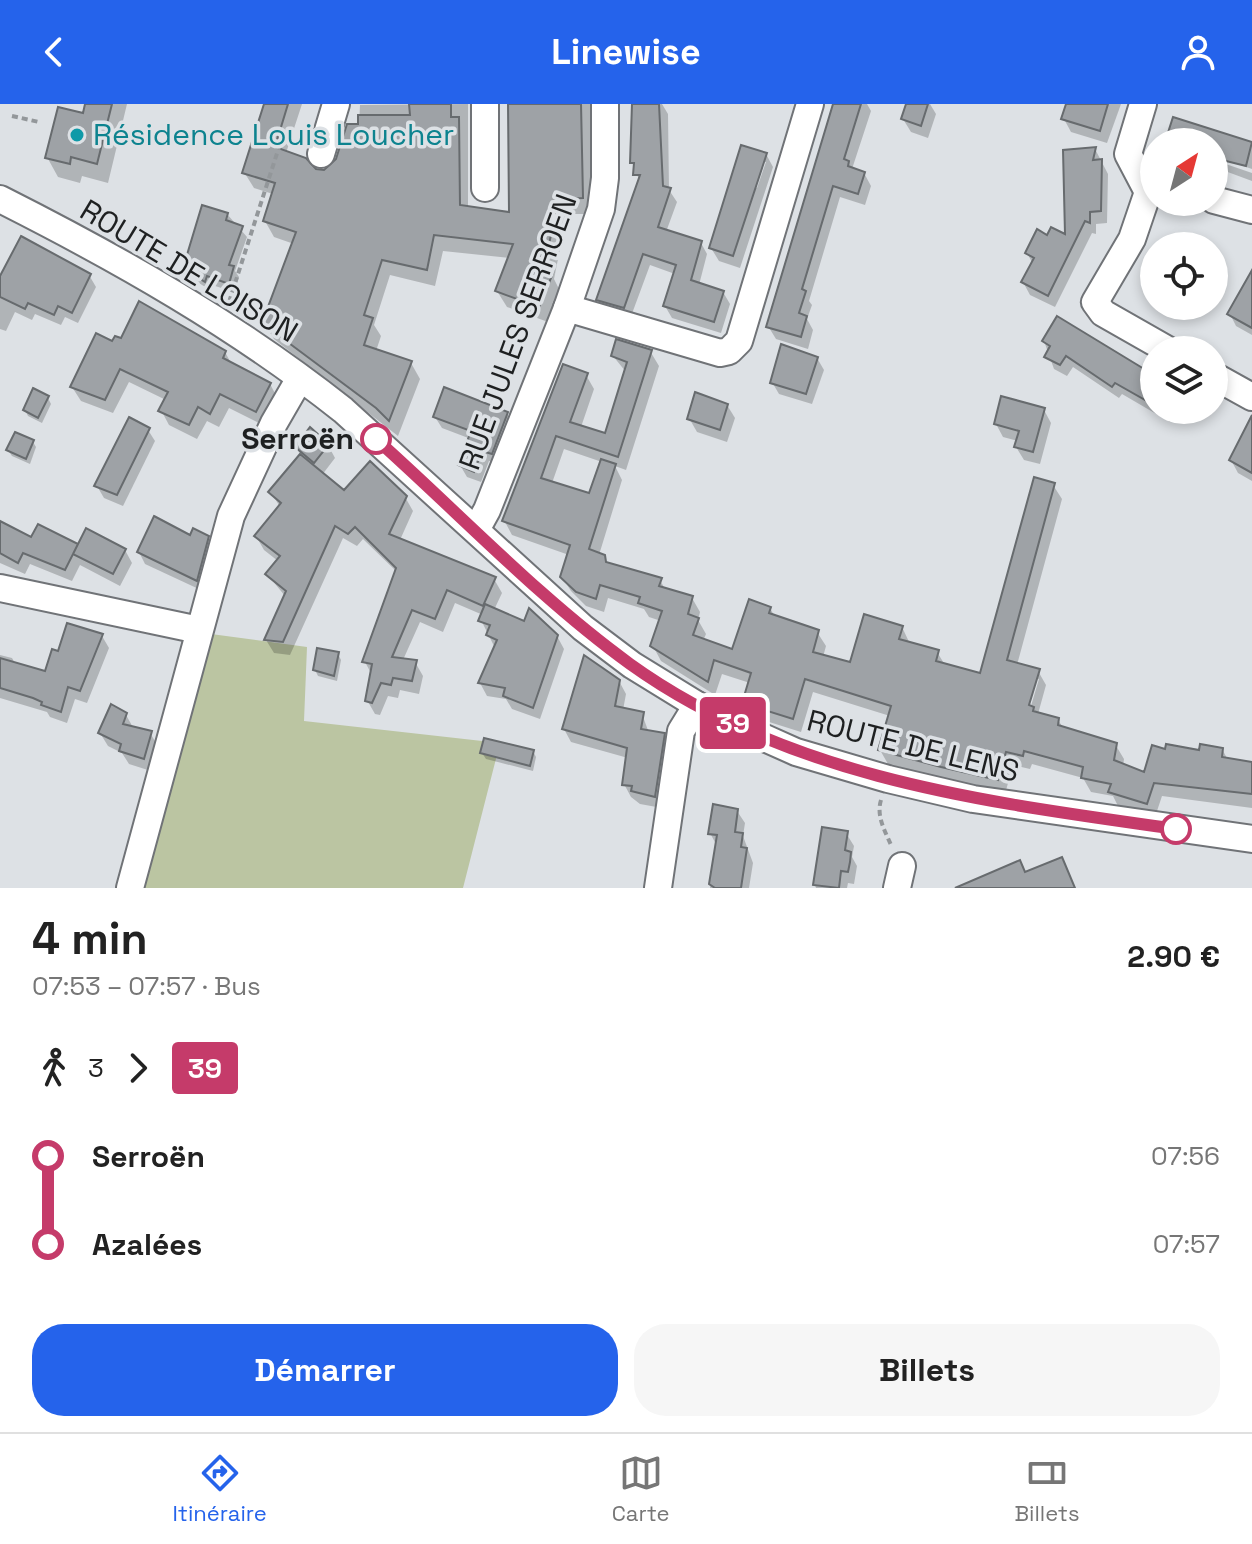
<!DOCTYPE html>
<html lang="fr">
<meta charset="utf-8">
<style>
body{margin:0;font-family:"Space Grotesk",sans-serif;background:#f6f6f6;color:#222;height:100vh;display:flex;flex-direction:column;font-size:30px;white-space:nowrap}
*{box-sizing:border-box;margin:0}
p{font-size:26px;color:#767676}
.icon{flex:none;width:44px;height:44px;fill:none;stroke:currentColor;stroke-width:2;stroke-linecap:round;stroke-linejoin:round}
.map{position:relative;height:784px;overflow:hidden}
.sheet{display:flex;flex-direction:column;background:#fff;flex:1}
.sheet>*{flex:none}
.badge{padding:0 16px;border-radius:6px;font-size:28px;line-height:52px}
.needle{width:52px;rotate:36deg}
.controls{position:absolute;left:1140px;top:24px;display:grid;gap:16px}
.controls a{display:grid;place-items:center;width:88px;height:88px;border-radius:50%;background:#fff;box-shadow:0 4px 12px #0003;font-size:40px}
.map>.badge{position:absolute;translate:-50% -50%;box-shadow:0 0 0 4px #fff}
.legs{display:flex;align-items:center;gap:12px;height:88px;padding:0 32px;font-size:26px}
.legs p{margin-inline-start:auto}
.headline{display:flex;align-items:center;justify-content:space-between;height:136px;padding:0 32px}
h1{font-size:44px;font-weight:700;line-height:60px}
.action{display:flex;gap:16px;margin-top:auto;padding:16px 32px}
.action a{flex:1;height:92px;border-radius:32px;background:#2563eb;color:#fff;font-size:32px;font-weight:700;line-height:92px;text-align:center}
.action a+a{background:#f6f6f6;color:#222}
ul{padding:0 32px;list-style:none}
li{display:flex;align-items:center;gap:28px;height:88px;font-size:30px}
li i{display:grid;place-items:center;width:12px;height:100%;margin:0 10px;background:currentColor}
li i::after{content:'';width:20px;height:20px;margin:-10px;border:6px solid;border-radius:50%;background:#fff}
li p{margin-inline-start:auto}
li:first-child i{background:linear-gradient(#0000 50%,currentColor 0)}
li:last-child i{background:linear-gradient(currentColor 50%,#0000 0)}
header{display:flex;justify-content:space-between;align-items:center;height:104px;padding:0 32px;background:#2563eb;color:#fff;font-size:36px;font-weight:700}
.dock{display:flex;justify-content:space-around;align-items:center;height:112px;border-top:2px solid #e0e0e0;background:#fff;font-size:22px;color:#767676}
.dock a{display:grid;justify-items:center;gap:4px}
.dock .selected{color:#2563eb}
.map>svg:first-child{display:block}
.green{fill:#bbc5a2}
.shadow{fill:#0003;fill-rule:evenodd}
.building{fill:#9ea2a6;stroke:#676b6e;stroke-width:2}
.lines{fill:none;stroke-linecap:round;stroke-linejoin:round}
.minor-casing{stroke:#707377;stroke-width:30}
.path{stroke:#93979a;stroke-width:4;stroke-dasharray:6 4;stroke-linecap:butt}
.minor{stroke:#fff;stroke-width:26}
.line-1-casing{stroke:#fff;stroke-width:18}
.line-1{stroke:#c53b6a;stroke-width:12}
.culture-dot{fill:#0f9aa8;stroke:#dde1e5;stroke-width:3}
.stop-1-dot{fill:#fff;stroke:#c53b6a;stroke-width:4}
.labels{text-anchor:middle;stroke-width:7;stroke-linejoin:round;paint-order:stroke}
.culture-label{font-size:30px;fill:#0d838f;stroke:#dde1e5;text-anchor:start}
.street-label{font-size:30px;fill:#1e2021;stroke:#dde1e5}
.stop-label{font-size:30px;font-weight:bold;fill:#1e2021;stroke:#dde1e5;text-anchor:end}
</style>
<header><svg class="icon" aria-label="back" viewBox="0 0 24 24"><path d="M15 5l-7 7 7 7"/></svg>Linewise<svg class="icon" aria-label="person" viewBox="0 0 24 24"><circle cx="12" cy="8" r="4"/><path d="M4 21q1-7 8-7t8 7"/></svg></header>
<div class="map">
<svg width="1252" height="784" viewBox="0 0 1252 784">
<rect width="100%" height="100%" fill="#dde1e5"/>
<path class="green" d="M211 530 307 543 304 617 500 639 463 784H140Z"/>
<g class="shadow">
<path d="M87 0H127L108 79 82 72 80 79 58 73 47 53 84 12Z"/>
<path d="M266 0H302L286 49 315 67H326L338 56 359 22 360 1 468 0V104L511 110 510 0H590L591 110H567L554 175 560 187 548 218 507 203 497 187 510 154 443 147 435 182 390 171 374 221 381 232 376 247 411 259 420 275 398 332 274 235 264 219 294 140 274 133 265 117 273 90 254 84 244 68Z"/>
<path d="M634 0H662L668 10 669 86 677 98 666 128 701 139 707 150 699 181 723 188 730 200 721 229 672 214 665 202 675 170 650 161 630 215 605 207 598 196 640 78 632 58Z"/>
<path d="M844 0H867L871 7 852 65 864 69 871 82 865 101 840 93 809 197 812 201 807 215 813 226 808 245 776 235 768 222Z"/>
<path d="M908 0H930L936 10 928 34 911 28 903 15Z"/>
<path d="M1068 0H1121L1107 39 1071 28 1064 15Z"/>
<path d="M1174 16 1252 39V65L1214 52V38H1168Z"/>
<path d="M1095 45 1108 70 1107 119 1096 120V130L1092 129 1055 203 1030 191 1023 178 1033 160 1027 149 1048 133H1067Z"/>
<path d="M766 50 773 63 740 164 719 157 711 144ZM762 58H766L757 84 754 83Z"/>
<path d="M1214 56 1252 69V77L1225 67 1224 71 1214 68Z"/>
<path d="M227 110 247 133 235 167 239 173 234 188 212 181 210 186 191 174 186 164Z"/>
<path d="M89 171 96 183 78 219 65 213 61 221 35 210 32 216 15 208 6 227 0 225V177Z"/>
<path d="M1154 171V198L1147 186Z"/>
<path d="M1252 196V231L1236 222 1230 210Z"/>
<path d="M1159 202H1181L1175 211Z"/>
<path d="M1044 237 1154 272V306H1177L1170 318 1122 290 1119 294 1073 263 1067 272 1054 265Z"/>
<path d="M113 240 225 248 232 261 270 280 278 295 265 322 229 304 219 323 207 317 197 335 169 321 161 306 166 296 129 278 113 309 81 297 72 283Z"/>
<path d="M650 247 659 262 626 366 615 362 622 376 599 451 608 461 660 476 666 487 692 494 700 508 698 516 706 530 703 537 733 548 770 504 775 513 817 528 826 542 823 553 852 561 902 523 910 540 937 548 945 561 982 571 1053 381 1062 395 1017 561 1038 567 1046 581 1038 610 1058 616 1064 625 1115 640 1124 655 1123 662 1145 671 1167 648 1222 645 1228 656 1252 660V704L1162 692 1155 713 1118 702 1113 692 1091 688 1083 674 1032 660 1030 665 1013 661 1005 690 888 660 880 646 890 612 813 588 801 628 753 613 745 599 750 579 722 570 715 591 661 557 653 542 661 517 649 513 644 505 608 494 604 508 586 502 571 487 562 473 569 451 512 431 504 416 586 271 594 285 581 323 606 331 626 268 613 252ZM564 345 602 358 590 392 552 379ZM1035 575H1039L1028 612 1025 610Z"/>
<path d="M817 254 824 266 812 300 779 290 772 278Z"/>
<path d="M48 294 51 300 42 319 28 312 25 306Z"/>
<path d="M727 301 735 314 727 338 697 328 689 314Z"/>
<path d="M1044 306 1051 319 1040 360 1024 356 1016 343 1018 337 1003 333 996 320Z"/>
<path d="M507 310 513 321 498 360 489 357 481 378 467 373 460 361 471 335 442 324 435 313Z"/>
<path d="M148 326 155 337 123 402 104 394 97 382Z"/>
<path d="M33 338 36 343 30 360 12 352 8 346Z"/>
<path d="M1252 339V377L1238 369 1231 356Z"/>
<path d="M328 341 335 354 322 371 344 389 405 393 413 407 400 436 494 475 502 489 494 506 557 532 564 545 540 615 512 605 506 595 487 592 480 579 495 544 481 516 483 511 455 499 443 528 420 518 403 556 415 558 423 572 419 590 400 586 398 594 388 592 380 611 375 610 367 596 372 571 365 558 397 468 363 435 357 442 343 434 290 551 274 549 266 536 285 492 267 470 278 457 264 446 256 432 280 403 271 388 301 351 297 343Z"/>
<path d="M0 419 32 435 125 446 132 459 120 482 80 461 72 477 30 460 25 470 0 459Z"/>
<path d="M208 433 214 445 203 487 145 460 139 448Z"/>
<path d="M102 532 109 544 87 599 75 595 67 619 50 613 47 608 0 594V551L12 554 16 561 47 570Z"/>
<path d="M338 550 341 556 337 577 318 572 315 566Z"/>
<path d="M619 577 626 590 623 606 642 610 649 629 663 631 671 644 662 704 640 700 631 693 624 680 628 654 571 638 564 625Z"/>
<path d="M126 611 134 625 150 629 158 642 151 667 129 660 122 649 108 642 100 629Z"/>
<path d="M533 647 536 653 533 667 486 655 482 649Z"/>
<path d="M737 707 745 719 743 732 753 759 749 784H710L717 742 710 729Z"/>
<path d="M846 729 854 742 852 753 857 762 854 780 848 779 847 784H816L815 781Z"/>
</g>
<g class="building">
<path d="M85 0H112L97 60 71 53 70 60 45 54 58 3 83 9Z"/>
<path d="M264 0H288L275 43 306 54 316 65 324 66 336 55 347 20H358V11H410L409 0H451V13H459L460 101 509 108 508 0H581L583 94 558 95 544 166 553 169 539 203 495 187 513 140 434 131 427 166 382 156 364 211 373 214 364 241 412 257 389 317 376 304 262 219 296 128 263 117 275 79 242 69Z"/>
<path d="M632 0H659L663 82 671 84 658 123 702 137 691 176 724 187 714 218 663 202 676 161 643 150 624 204 596 196 640 71H633L634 59H630Z"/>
<path d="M833 0H861L844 55 849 57 848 62 865 68 858 90 833 82 802 185 806 187 799 209 807 212 801 233 766 223Z"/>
<path d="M906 0H928L921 22 901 15Z"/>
<path d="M1066 0H1108L1100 27 1061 15Z"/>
<path d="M1173 13 1252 38 1246 62 1214 54V38H1165Z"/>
<path d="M741 41 767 49 733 152 709 144Z"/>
<path d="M1096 43 1093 56 1102 55 1101 107 1090 108V119L1085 117 1048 192 1021 178 1034 154 1025 149 1037 125 1047 131 1051 123 1065 130 1063 46Z"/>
<path d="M202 101 228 109 226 116 243 122 229 161 234 162 229 180 207 172 205 178 183 164Z"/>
<path d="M21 132 91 170 72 209 58 202 54 211 28 199 25 205 0 193V172Z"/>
<path d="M1252 166V224L1227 210Z"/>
<path d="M139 197 226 247 223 254 271 279 256 308 220 290 210 310 198 303 189 321 158 307 168 288 120 265 105 296 70 283 96 229 112 237 115 232 121 234Z"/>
<path d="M1057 212 1154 271V301L1115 279 1112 283 1066 252 1060 261 1044 253 1050 242 1042 237Z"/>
<path d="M616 235 652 246 618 353 556 332 541 374 589 389 601 355 616 360 589 445 605 451 606 458 662 474 659 482 693 492 688 510 699 514 693 531 732 545 749 495 771 503 769 509 819 526 813 548 850 558 864 510 903 522 899 535 939 546 936 557 980 569 1034 373 1055 379 1007 556 1040 565 1029 601 1034 603 1033 607 1059 614 1058 621 1117 639 1114 656 1144 668 1152 641 1165 645 1166 640 1199 646 1200 640 1223 644 1222 653 1252 658V690L1154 679 1147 700 1108 688 1111 680 1081 674 1083 663 1024 647 1023 652 1006 648 998 676 941 663 878 646 891 602 805 575 793 615 742 599 751 569 714 556 708 578 650 542 662 507 638 499 640 493 600 481 596 495 576 488 560 473 570 441 502 417 563 260 588 269 570 318 605 329 627 258 611 252Z"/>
<path d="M781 240 818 253 806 290 770 279Z"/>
<path d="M444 283 508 308 492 350 482 347 474 368 458 361 471 327 433 313Z"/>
<path d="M33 284 49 292 38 314 23 306Z"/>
<path d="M695 288 728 300 720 326 687 315Z"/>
<path d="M1001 292 1045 304 1033 348 1014 343 1019 327 994 320Z"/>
<path d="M1252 311V369L1229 356Z"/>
<path d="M129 313 150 324 117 391 94 382Z"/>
<path d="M310 323 329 340 314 359 295 343Z"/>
<path d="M15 328 34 336 26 355 6 346Z"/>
<path d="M300 350 344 386 370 357 407 392 389 430 496 473 483 502 447 486 435 515 412 506 392 553 417 556 412 577 393 574 391 581 381 579 372 599 365 597 372 560 362 558 396 464 355 423 348 430 335 422 283 538 264 536 286 487 265 470 280 452 254 432 281 399 268 388Z"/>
<path d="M154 412 190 431 193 424 209 432 197 477 137 448Z"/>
<path d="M0 417 31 433 38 420 78 440 73 450 86 424 126 445 113 470 73 450 65 466 23 449 18 459 0 449Z"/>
<path d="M485 500 524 517 529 504 558 531 533 604 503 592 505 584 478 579 497 536 486 531 490 521 478 517Z"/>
<path d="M67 519 103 530 80 587 68 583 61 608 41 601 42 598 33 594 0 584V554L45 567 52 545 58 547Z"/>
<path d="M317 544 339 548 334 572 313 566Z"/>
<path d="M584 551 620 576 615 602 644 608 641 625 665 629 655 693 631 687 632 682 622 681 627 644 562 625Z"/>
<path d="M111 600 127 609 123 620 152 627 144 655 119 647 121 640 98 629Z"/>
<path d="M484 634 534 646 530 662 480 649Z"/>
<path d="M713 700 738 705 735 728 743 729 741 743 747 744 741 784H715L709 780 717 731 708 730Z"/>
<path d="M822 723 848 727 845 746 851 748 850 758 848 768 841 767 839 784 813 781Z"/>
<path d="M1062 753 1075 784H955L1020 756 1025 768Z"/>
</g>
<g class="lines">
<defs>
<g id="minor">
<path d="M1143 0 1128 50 1148 88"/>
<path d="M321 50 336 0"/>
<path d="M485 84V0"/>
<path d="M1148 88 1132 135 1095 198 1103 209 1168 246"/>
<path d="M0 95C121 156 237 222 343 306L583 524 632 561 697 601 749 627 796 648 888 675 973 695 1252 735"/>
<path d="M1214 96 1252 106"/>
<path d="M567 204 720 249 729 247 739 237 810 0"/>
<path d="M1214 272 1252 293"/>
<path d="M476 426 487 406 567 204 601 105 605 74V0"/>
<path d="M0 484 199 526"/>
<path d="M130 784 231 412 274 319 300 274"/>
<path d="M658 784 681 627 697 601"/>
<path d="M897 784 902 762"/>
</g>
</defs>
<use href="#minor" class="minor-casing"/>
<g class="path">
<path d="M12 12 39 18"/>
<path d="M229 198 280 40"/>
<path d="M881 696C876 712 885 727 891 741"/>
</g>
<use href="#minor" class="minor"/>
</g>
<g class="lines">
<defs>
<path id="line-1" d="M376 335C460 410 539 494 630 560 790 675 987 698 1176 725"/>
</defs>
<use href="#line-1" class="line-1-casing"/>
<use href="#line-1" class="line-1"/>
</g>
<circle class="culture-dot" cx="77" cy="31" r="8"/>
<g class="stop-1-dot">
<circle cx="376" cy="335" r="14"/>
<circle cx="1176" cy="725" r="14"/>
</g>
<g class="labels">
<g class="culture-label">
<text x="93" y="41">Résidence Louis Loucher</text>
</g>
<g class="street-label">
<text transform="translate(189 167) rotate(31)" y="10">ROUTE DE LOISON</text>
<text transform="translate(518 228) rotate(-70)" y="10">RUE JULES SERROEN</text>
<text transform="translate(913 642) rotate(14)" y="10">ROUTE DE LENS</text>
</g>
<g class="stop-label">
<text x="354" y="345">Serroën</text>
</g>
</g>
</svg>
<div class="controls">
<a><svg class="needle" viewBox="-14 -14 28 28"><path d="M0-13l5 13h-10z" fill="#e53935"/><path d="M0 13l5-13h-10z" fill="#767676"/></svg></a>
<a><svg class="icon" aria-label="locate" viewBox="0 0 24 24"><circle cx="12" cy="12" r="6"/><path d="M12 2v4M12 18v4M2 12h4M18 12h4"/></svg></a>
<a><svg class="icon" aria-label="layers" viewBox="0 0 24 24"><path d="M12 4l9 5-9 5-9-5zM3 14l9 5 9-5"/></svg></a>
</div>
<b class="badge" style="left:733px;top:619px;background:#c53b6a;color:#fff">39</b>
</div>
<section class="sheet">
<div class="headline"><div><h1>4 min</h1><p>07:53 – 07:57 · Bus</p></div><b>2.90 €</b></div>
<div class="legs"><svg class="icon" aria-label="walk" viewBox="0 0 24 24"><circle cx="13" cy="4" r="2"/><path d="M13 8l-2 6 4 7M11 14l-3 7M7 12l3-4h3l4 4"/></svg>3<svg class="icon" aria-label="forward" viewBox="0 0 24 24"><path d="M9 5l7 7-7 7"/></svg><b class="badge" style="background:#c53b6a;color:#fff">39</b></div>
<ul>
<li><i style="color:#c53b6a"></i><b>Serroën</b><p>07:56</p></li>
<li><i style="color:#c53b6a"></i><b>Azalées</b><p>07:57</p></li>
</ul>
<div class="action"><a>Démarrer</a><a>Billets</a></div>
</section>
<nav class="dock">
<a class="selected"><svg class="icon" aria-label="directions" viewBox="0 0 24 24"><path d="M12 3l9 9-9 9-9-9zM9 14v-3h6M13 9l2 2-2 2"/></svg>Itinéraire</a>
<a><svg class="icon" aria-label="map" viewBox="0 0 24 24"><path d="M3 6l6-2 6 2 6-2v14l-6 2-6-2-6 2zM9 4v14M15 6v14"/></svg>Carte</a>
<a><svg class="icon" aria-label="tickets" viewBox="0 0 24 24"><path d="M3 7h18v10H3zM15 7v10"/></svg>Billets</a>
</nav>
